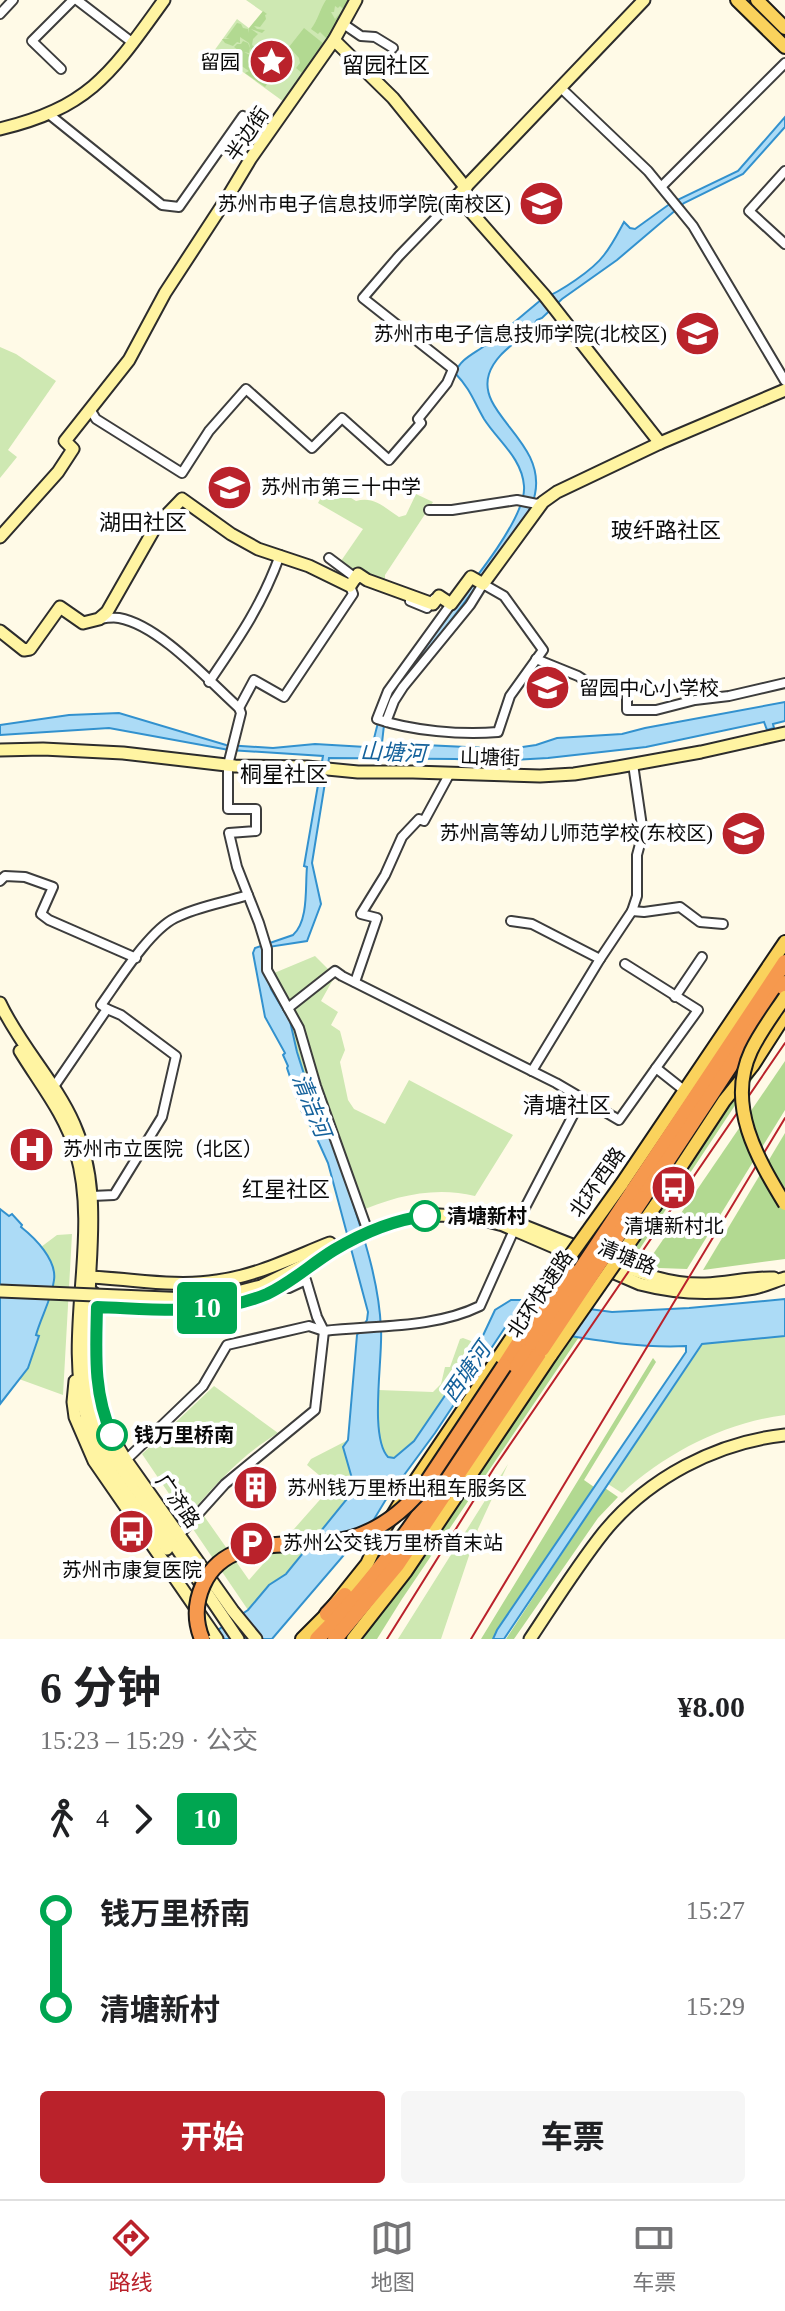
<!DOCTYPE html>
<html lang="zh">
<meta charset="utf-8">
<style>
body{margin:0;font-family:"Times New Roman","Noto Sans SC",serif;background:#f6f6f6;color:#202124;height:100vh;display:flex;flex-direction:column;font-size:30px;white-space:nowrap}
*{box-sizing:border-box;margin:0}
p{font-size:26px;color:#757577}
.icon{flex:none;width:44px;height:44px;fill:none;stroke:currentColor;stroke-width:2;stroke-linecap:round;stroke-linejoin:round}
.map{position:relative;height:1639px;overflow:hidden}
.details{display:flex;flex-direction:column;background:#fff;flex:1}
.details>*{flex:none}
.badge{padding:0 16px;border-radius:6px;font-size:28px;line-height:52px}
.map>.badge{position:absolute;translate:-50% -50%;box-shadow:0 0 0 4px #fff}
.legs{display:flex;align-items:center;gap:12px;height:88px;padding:0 40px;font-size:26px}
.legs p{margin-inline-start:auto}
.overview{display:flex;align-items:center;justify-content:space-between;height:136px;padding:0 40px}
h1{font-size:44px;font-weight:700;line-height:60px}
.primary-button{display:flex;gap:16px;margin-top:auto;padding:16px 40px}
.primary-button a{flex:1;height:92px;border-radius:8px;background:#ba222b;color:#fff;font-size:32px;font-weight:700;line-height:92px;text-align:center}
.primary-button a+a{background:#f6f6f6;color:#202124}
ul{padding:0 40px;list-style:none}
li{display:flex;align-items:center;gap:28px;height:96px;font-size:30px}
li i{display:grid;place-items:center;width:12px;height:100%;margin:0 10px;background:currentColor}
li i::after{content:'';width:20px;height:20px;margin:-10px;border:6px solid;border-radius:50%;background:#fff}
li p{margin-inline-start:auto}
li:first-child i{background:linear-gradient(#0000 50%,currentColor 0)}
li:last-child i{background:linear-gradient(currentColor 50%,#0000 0)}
.menu{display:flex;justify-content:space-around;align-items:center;height:112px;border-top:2px solid #e0e0e0;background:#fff;font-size:22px;color:#757577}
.menu a{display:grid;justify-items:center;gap:4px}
.menu .current{color:#ba222b}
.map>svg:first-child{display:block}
.green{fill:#cee8b2}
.forest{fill:#b2d991}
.water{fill:#acdbf6;stroke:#3291ce;stroke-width:2}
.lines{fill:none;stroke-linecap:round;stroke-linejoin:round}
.street-casing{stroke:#3d3d3d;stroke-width:12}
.secondary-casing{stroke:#2c2c2c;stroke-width:15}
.primary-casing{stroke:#1b1b1b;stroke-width:16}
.highway-casing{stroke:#1b1b1b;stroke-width:18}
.street{stroke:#fff;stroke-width:8}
.secondary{stroke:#fff4a2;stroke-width:11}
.primary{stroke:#fad25c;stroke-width:12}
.highway{stroke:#f6994e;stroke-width:14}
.rail{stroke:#ba222b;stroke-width:2}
.secondary-bridge-casing{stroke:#2c2c2c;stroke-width:15;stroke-linecap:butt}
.primary-bridge-casing{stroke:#1b1b1b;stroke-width:16;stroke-linecap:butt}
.highway-bridge-casing{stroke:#1b1b1b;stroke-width:18;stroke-linecap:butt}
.secondary-bridge{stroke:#fff4a2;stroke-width:11}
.primary-bridge{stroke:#fad25c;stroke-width:12}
.highway-bridge{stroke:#f6994e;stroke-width:14}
.line-1-casing{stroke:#fff;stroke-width:18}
.line-1{stroke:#00a651;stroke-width:12}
.stop-1-dot{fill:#fff;stroke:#00a651;stroke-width:4}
.labels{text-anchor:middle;stroke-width:8;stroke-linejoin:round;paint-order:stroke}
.poi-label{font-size:20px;fill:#0a0a0a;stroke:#fff;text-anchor:start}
.street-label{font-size:20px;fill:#0a0a0a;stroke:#fff}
.stop-label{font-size:20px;font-weight:bold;fill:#0a0a0a;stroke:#fff;text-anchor:start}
.neighbourhood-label{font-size:22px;fill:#0a0a0a;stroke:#fff}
.water-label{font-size:22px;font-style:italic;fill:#14619b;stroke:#fff}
</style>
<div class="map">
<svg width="785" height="1639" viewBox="0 0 785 1639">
<rect width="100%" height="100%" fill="#fffae7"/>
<g class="green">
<path d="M246 0H351L331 35 284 102 214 51 237 19 250 29 263 12Z"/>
<path d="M0 347 16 354 56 381 8 450 17 457 0 478Z"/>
<path d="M328 484 356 501C374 496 385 508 399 517L406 515 416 494 433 502 385 575V585L367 579 341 561 363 529 318 503Z"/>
<path d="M315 956 335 976 321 1001 338 1012 331 1025 340 1031 345 1050 340 1062 348 1100 354 1109 385 1124 409 1080 513 1135 475 1196C434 1186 394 1196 356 1213L333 1140 314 1093H311L297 1052 290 1021 271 989 267 976Z"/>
<path d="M72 1234 63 1395 19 1379 28 1368 39 1337 36 1335 49 1298 53 1269 41 1247 57 1235Z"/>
<path d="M785 1336V1415C724 1423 668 1452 622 1493L608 1484 703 1344Z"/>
<path d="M463 1338 479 1344 414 1441 393 1458C387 1456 385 1456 382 1451 376 1438 377 1404 378 1390L433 1392 441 1384 445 1367H450L460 1339Z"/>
<path d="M214 1386 278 1433C244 1454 223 1476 197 1506L249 1580 332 1486 307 1465 311 1459 348 1440 344 1447 355 1484 353 1492 289 1571 269 1585 248 1610 142 1454Z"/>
<path d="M508 1464 478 1529 441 1639H398Z"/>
</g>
<g class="forest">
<path d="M326 0H350L344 10 340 6 338 8 335 6 334 12H331L335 19 342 11 344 12 328 40 320 32 318 34 311 29C318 20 320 9 326 0Z"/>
<path d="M263 11 267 14 265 15 266 19 260 27 254 26 257 29 265 30 262 33 251 29 258 34 253 39 252 45 263 53 253 68 249 65 248 67 270 80 265 87 245 73 249 71 240 65 237 59 242 53 234 47 237 44H241L243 41 248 43 250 48 249 53 244 52 254 57 251 51 249 43 240 37V43L237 42 233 46 225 43 222 39H230L226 38 237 23 241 24 243 28 248 29V33L249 28Z"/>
<path d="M304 28 324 44 301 77 302 73 296 68 300 63 299 58 289 47Z"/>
<path d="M785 1021V1030L633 1259 625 1255C636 1240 645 1222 657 1208 674 1188 688 1170 698 1145Z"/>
<path d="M785 1061V1110L687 1269 659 1268 647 1263Z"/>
<path d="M785 1133V1259L703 1270Z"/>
<path d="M571 1335 579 1337 402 1599 377 1639H363L548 1365Z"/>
<path d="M653 1358 656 1362 584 1480 594 1487 497 1630 493 1639H481Z"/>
<path d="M605 1488 618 1497 598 1518 514 1639H506Z"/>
</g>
<g class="water">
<path d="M785 117V127L743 174 684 203 617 260 562 299 542 318 537 320C527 338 497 349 489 374 476 414 546 441 535 494 532 512 516 531 505 547 483 578 460 609 436 640 421 659 404 677 391 697L385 716 382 743 509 749 536 745 557 738 622 734 645 728 785 702V721L773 724 774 728 767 730 764 722 646 747 548 758 494 761 455 759 329 758 312 863 321 904 307 941 268 947 267 976 271 989 290 1021 297 1052 310 1093 314 1092C328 1127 339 1162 351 1197 365 1241 379 1283 381 1329 383 1358 369 1437 388 1457L394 1458 414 1441 461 1372 479 1344 495 1310 511 1300H521L612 1312 689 1308 785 1299V1336L702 1344 504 1639H493L497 1630 686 1352V1346C625 1349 566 1334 506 1326L435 1433 385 1501 373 1521 272 1639H204L248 1610 269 1585 286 1574 355 1489 343 1447 348 1440 357 1335 367 1320 368 1312 328 1163 314 1132 302 1112 287 1068 288 1066 283 1055 285 1053 265 1017 253 953 255 948 293 935C309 921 305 886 307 867L304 866 323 756 229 750 109 728 0 735V725L69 715 119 713 226 745 273 748 315 744 366 747 372 746C377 728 380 710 388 693 413 648 528 531 524 486 522 458 498 441 484 419 473 400 471 390 455 373 461 358 474 354 487 344 506 330 524 314 542 299 560 292 593 270 604 255 612 245 618 233 624 222L630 228 635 229 671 203 738 171Z"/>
<path d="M0 1209 9 1216 12 1214 22 1225 21 1227C35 1238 57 1260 54 1280 52 1298 41 1317 36 1335L39 1336 28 1368 0 1404Z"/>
</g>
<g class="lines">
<defs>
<g id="street">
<path d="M77 0 133 43"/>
<path d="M0 14 13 0"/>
<path d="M342 23 361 36 375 37 393 48"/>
<path d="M61 69 32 41 73 0"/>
<path d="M561 88 648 171 693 226 785 381"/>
<path d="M50 115 162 205 179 207 243 116 270 130"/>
<path d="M785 171 749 211 785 244"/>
<path d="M662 186 785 63"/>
<path d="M90 409 96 419 182 473 209 431 246 389 312 448 342 418 389 460 421 423 418 419 447 383 453 369 363 298 399 256 457 196"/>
<path d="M429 510H452L517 500 537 504 542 502"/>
<path d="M329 558 357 579"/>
<path d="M410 601 427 608 434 599"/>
<path d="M100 619C106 618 113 617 119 618 159 625 208 680 239 708L241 713 228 765V809H256V831L229 833 237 867 259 923 267 949V970L299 1028 316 1086 366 1226"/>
<path d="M536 659 578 676 592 685H627V710H656L695 700 729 696 785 683"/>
<path d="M209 682C239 638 262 605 280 555"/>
<path d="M239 708 254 680 284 697 353 594 350 586"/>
<path d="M386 722 394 701 403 687 470 605 483 584 504 596 543 650 510 696 498 732C461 735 412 731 377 719L388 691 451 604"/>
<path d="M0 881 5 876 25 877 53 887 41 914 49 920 136 958"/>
<path d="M632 911 644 912 680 907 700 922 723 924"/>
<path d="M511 921 532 924 600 959"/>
<path d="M625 964 698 1010 656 1068"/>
<path d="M355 982 377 918 361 914 385 875 402 837 419 819 424 821 450 773"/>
<path d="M675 997 702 957"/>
<path d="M288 1008 335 971 342 976 556 1083 619 1120 656 1068 685 1091"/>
<path d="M532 1071 600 959 632 911 637 896V855L643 833 633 764"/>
<path d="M53 1088 107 1009 101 1005C119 980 149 931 175 918 198 906 223 903 248 895"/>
<path d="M92 1196 114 1195 162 1117 176 1056 121 1015 107 1009"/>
<path d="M517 1223 582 1098"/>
<path d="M126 1460 203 1386 227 1345 309 1326 324 1331C375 1325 433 1329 480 1306L514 1230"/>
<path d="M180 1534 225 1484 315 1410 324 1331 317 1317 306 1280 289 1288 287 1283"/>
</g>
<g id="secondary">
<path d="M644 0 457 196 544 295 660 443"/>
<path d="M334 40 393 98 466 188"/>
<path d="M0 129C91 107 112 72 164 0"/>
<path d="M0 537 58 472 73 449 65 441 129 360 165 293 227 198 251 158 334 40 356 0"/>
<path d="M0 631 24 650 30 649 60 607 83 623 99 619 107 612 156 526 182 499 231 534 258 549 309 566 350 586 358 574 367 580 433 604 439 596 451 604 471 577 483 584 543 502 557 492 660 443 785 390"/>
<path d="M0 750 43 749 123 753 235 766 307 767 358 772H413L540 776 574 774 618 767 701 752 785 733"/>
<path d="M0 1003C20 1046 55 1081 74 1124 95 1171 93 1219 90 1269 89 1304 87 1339 87 1374 91 1438 120 1466 155 1516 183 1557 210 1598 238 1639"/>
<path d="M20 1051C40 1084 65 1114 76 1152 101 1239 62 1333 87 1420 100 1467 140 1509 167 1549"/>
<path d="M504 1218 585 1250"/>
<path d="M608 1260C640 1273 669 1285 705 1284 729 1283 751 1277 774 1278"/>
<path d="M86 1277C129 1278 174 1288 217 1281 256 1276 294 1257 330 1243"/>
<path d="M261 1286 381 1227 409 1218 439 1215 472 1217 503 1225 640 1284C678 1294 716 1295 754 1288 765 1286 775 1281 785 1278"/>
<path d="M94 1293C99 1315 96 1338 96 1361 95 1396 107 1431 126 1460L233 1611 256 1639"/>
<path d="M89 1307C170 1310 234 1320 304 1271"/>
<path d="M75 1381 73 1402 75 1417 94 1461 217 1639"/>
<path d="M530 1639C554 1603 577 1566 604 1532 648 1478 717 1442 785 1435"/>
</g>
<g id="primary">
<path d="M737 0 785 47"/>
<path d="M757 0 785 28"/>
<path d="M621 1185 785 942"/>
<path d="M655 1206 724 1101 753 1065 785 1015"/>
<path d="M302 1639 327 1614 367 1564 380 1536 399 1505 515 1333"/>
<path d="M353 1639 406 1571 551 1355"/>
</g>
<g id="highway">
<path d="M632 1192 785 962"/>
<path d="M643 1198 785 983"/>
<path d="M504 1366 522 1338"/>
<path d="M327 1614 345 1595"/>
<path d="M317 1639C403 1553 465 1444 532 1343"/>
<path d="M335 1639 397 1565 542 1349"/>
</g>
</defs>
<use href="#street" class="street-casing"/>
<use href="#secondary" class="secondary-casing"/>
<use href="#primary" class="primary-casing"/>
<use href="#highway" class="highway-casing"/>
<use href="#street" class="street"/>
<use href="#secondary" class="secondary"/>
<use href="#primary" class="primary"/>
<use href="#highway" class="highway"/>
<g class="rail">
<path d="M387 1639 494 1468 785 1043"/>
<path d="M471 1639 785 1118"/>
</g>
<defs>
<path id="secondary-bridge" d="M0 1291 190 1299 222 1296 261 1286"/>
<g id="primary-bridge">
<path d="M785 997C773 1015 760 1032 751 1051 726 1105 757 1158 785 1204"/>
<path d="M515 1333 621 1185"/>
<path d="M551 1355 655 1206"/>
</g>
<g id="highway-bridge">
<path d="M522 1338 569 1270"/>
<path d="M532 1343 632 1192"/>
<path d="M542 1349 643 1198"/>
<path d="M202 1639C195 1622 195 1603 203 1585 228 1528 304 1552 352 1538 381 1529 406 1509 425 1485L504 1366"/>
</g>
</defs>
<use href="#secondary-bridge" class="secondary-bridge-casing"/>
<use href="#primary-bridge" class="primary-bridge-casing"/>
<use href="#highway-bridge" class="highway-bridge-casing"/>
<use href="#secondary-bridge" class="secondary-bridge"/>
<use href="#primary-bridge" class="primary-bridge"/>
<use href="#highway-bridge" class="highway-bridge"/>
</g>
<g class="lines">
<defs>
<path id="line-1" d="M112 1435C93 1393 96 1352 97 1307 154 1309 213 1317 267 1294 291 1283 311 1264 334 1250 361 1234 393 1220 425 1216"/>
</defs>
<use href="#line-1" class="line-1-casing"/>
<use href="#line-1" class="line-1"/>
</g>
<defs>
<symbol id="sight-disc" viewBox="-11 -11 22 22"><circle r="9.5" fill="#ba222b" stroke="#fff"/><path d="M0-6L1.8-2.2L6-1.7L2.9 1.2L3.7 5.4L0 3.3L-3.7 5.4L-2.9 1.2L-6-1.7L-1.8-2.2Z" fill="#fff"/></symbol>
<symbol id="university-disc" viewBox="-11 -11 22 22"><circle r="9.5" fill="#ba222b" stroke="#fff"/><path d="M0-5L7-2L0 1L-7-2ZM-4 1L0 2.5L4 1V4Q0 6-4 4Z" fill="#fff"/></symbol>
<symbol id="school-disc" viewBox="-11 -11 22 22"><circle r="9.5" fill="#ba222b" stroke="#fff"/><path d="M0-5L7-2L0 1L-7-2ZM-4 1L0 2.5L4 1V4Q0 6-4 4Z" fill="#fff"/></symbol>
<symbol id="hospital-disc" viewBox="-11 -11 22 22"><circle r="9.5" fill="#ba222b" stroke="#fff"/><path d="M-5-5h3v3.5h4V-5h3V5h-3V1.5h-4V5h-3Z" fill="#fff"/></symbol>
<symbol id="bus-disc" viewBox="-11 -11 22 22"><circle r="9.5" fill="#ba222b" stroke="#fff"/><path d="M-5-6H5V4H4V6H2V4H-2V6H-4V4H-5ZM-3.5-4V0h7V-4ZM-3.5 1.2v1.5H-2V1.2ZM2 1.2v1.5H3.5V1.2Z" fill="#fff"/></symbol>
<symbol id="building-disc" viewBox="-11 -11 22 22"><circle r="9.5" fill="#ba222b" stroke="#fff"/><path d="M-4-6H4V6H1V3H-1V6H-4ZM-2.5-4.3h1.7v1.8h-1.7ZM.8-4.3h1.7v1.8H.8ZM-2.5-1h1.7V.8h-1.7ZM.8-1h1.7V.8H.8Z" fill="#fff"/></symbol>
<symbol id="parking-disc" viewBox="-11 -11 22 22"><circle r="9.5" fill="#ba222b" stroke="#fff"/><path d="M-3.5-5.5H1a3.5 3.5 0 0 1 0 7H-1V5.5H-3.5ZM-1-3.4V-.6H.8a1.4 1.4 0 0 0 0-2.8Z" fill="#fff"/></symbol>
</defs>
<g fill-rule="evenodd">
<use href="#sight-disc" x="246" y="36" width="51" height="51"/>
<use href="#university-disc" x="516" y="178" width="51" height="51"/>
<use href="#university-disc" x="672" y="308" width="51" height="51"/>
<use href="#school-disc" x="204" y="462" width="51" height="51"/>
<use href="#school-disc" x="522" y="662" width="51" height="51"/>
<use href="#university-disc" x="718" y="808" width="51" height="51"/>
<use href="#hospital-disc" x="6" y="1124" width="51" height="51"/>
<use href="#bus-disc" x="648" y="1162" width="51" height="51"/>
<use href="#building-disc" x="230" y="1462" width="51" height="51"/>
<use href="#bus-disc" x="106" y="1506" width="51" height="51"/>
<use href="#parking-disc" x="226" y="1518" width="51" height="51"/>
</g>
<g class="stop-1-dot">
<circle cx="425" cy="1216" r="14"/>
<circle cx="112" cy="1435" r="14"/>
</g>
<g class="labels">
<g class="poi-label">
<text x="240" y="69" text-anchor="end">留园</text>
<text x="511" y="211" text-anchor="end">苏州市电子信息技师学院(南校区)</text>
<text x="667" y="341" text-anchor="end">苏州市电子信息技师学院(北校区)</text>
<text x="261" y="494">苏州市第三十中学</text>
<text x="579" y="695">留园中心小学校</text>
<text x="713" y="840" text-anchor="end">苏州高等幼儿师范学校(东校区)</text>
<text x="63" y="1156">苏州市立医院（北区）</text>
<text x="674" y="1233" text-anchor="middle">清塘新村北</text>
<text x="287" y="1495">苏州钱万里桥出租车服务区</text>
<text x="283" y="1550">苏州公交钱万里桥首末站</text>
<text x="132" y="1577" text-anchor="middle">苏州市康复医院</text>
</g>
<g class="street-label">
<text transform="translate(247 134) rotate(-56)" y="7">半边街</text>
<text transform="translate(490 757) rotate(2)" y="7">山塘街</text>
<text transform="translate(597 1182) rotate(-55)" y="7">北环西路</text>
<text transform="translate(627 1257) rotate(22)" y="7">清塘路</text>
<text transform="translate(540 1294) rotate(-56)" y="7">北环快速路</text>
<text transform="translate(178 1501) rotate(55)" y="7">广济路</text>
</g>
<g class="stop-label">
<text x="447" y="1223">清塘新村</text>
<text x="134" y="1442">钱万里桥南</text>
</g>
<g class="neighbourhood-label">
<text x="386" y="73">留园社区</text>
<text x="143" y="530">湖田社区</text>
<text x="666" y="538">玻纤路社区</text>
<text x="284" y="782">桐星社区</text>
<text x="567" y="1113">清塘社区</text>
<text x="286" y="1197">红星社区</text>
</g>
<g class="water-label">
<text transform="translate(393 752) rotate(2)" y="8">山塘河</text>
<text transform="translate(312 1105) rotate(68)" y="8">清洁河</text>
<text transform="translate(466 1372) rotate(-55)" y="8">西塘河</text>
</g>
</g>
</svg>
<b class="badge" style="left:207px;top:1308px;background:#00a651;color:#fff">10</b>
</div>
<section class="details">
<div class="overview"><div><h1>6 分钟</h1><p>15:23 – 15:29 · 公交</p></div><b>¥8.00</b></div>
<div class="legs"><svg class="icon" aria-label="walk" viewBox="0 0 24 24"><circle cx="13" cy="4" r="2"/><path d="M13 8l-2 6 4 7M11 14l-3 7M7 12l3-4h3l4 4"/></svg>4<svg class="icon" aria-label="forward" viewBox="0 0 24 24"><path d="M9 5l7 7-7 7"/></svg><b class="badge" style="background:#00a651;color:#fff">10</b></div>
<ul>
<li><i style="color:#00a651"></i><b>钱万里桥南</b><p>15:27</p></li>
<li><i style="color:#00a651"></i><b>清塘新村</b><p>15:29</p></li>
</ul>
<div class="primary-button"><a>开始</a><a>车票</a></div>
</section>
<nav class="menu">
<a class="current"><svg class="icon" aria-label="directions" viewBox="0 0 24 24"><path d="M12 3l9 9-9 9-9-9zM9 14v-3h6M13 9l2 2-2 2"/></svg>路线</a>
<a><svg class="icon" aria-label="map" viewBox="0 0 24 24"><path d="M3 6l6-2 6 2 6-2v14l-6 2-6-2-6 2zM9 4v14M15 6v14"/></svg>地图</a>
<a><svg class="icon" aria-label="tickets" viewBox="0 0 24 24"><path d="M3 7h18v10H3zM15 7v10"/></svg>车票</a>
</nav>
